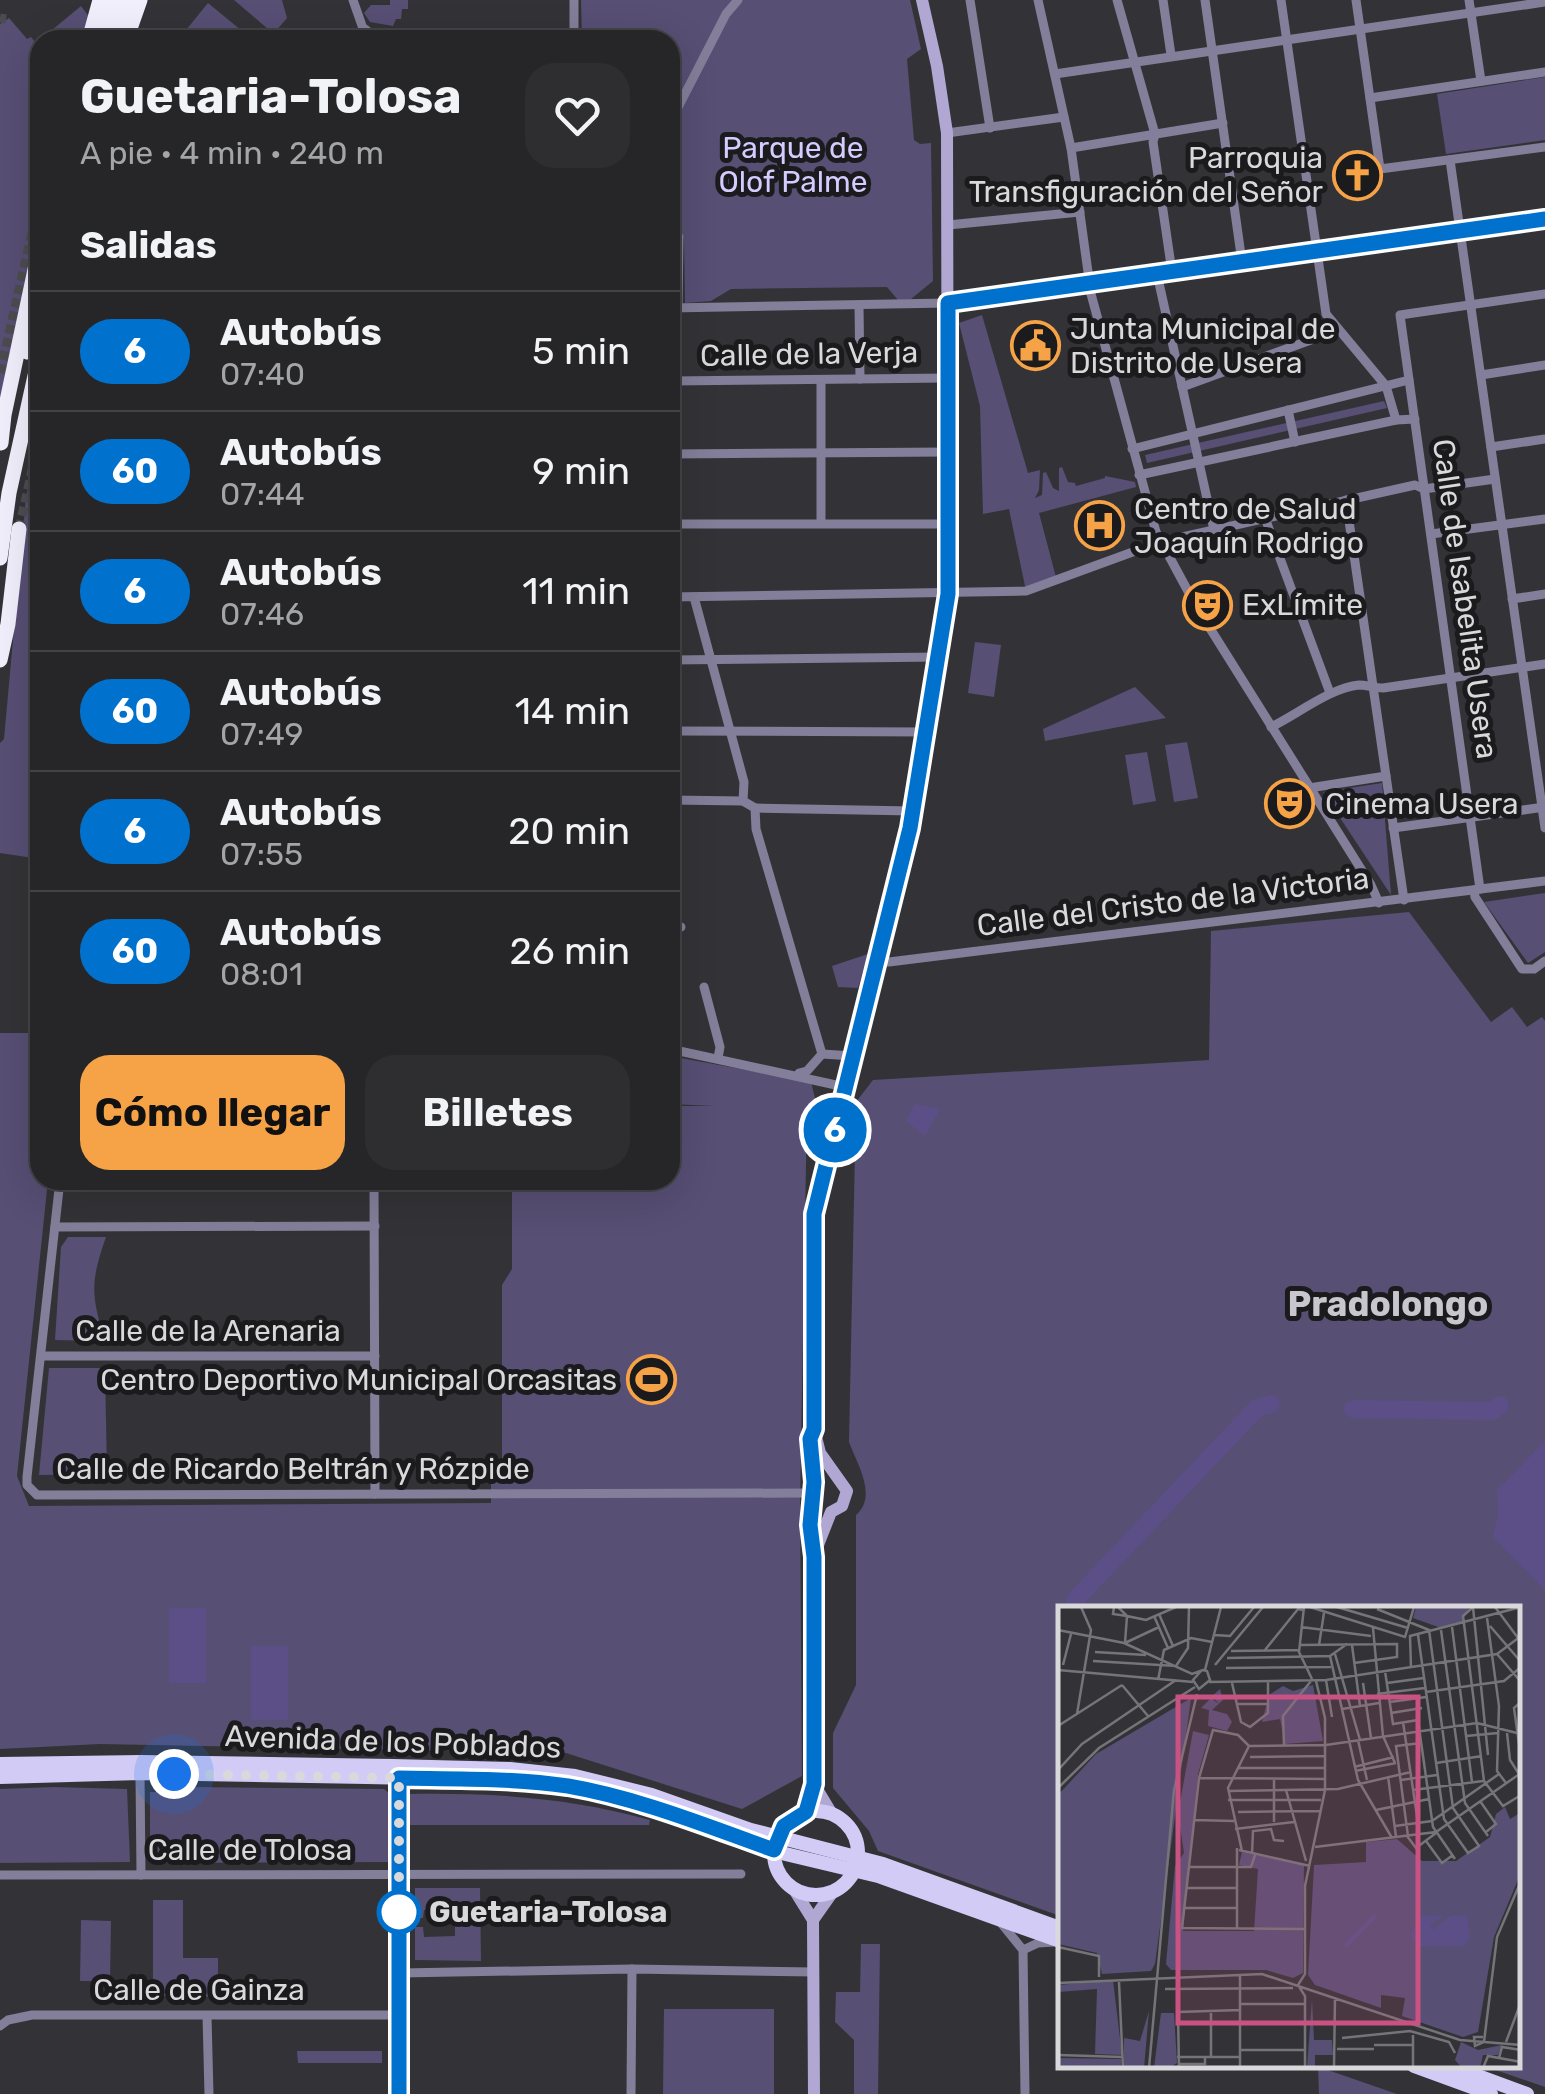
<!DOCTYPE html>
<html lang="es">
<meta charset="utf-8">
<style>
body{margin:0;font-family:Rubik,sans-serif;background:#2e2e31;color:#f1f3f6;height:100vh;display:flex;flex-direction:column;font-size:38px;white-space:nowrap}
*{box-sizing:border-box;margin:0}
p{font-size:32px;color:#a4a5a8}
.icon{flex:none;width:55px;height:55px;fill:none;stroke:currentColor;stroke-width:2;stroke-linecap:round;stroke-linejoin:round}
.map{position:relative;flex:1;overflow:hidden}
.sheet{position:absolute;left:30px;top:30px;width:650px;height:1160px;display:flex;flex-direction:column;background:#262629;border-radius:30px;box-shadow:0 10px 40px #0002,0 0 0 2px #424346}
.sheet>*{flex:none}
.badge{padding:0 20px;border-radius:32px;font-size:35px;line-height:65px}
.you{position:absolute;width:50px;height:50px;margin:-25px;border:8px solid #fff;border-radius:50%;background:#1a73e8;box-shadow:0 0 0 15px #1a73e833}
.map>.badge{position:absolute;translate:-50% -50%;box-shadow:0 0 0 5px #fff}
h2{padding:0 50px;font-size:38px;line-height:90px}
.round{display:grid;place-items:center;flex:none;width:105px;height:105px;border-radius:30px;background:#2e2e31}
.summary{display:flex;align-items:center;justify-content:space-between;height:170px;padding:0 50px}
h1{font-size:48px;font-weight:700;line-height:75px}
.button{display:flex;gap:20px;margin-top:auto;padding:20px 50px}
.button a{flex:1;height:115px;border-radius:30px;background:#f6a247;color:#111;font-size:40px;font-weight:700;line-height:115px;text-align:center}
.button a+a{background:#2e2e31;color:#f1f3f6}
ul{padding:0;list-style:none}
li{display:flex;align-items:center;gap:30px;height:120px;padding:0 50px;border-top:2px solid #424346}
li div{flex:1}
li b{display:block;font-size:38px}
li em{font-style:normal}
li .badge{min-width:110px;font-weight:700;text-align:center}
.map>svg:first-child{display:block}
.green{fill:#574f74}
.water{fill:#5c4f87}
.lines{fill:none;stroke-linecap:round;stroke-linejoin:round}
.river{stroke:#5c4f87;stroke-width:18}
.street-tunnel{stroke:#4c4c50;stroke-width:9;stroke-dasharray:9 4.5;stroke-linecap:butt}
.street{stroke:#837e99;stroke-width:9}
.secondary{stroke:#b0a8d3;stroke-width:12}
.primary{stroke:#d2cbf6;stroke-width:14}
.highway{stroke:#f1effc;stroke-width:15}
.line-casing{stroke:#fff;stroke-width:22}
.line{stroke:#0072ce;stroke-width:15}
.walk{stroke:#d9d9dc;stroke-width:10;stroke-dasharray:0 18}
.stop-dot{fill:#fff;stroke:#0072ce;stroke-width:5}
.labels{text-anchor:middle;stroke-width:10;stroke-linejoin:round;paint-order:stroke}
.park-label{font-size:30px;fill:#d4cbff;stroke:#1b1b1d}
.poi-label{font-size:30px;fill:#d9d9dc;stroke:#1b1b1d;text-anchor:start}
.street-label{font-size:30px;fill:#d9d9dc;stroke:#1b1b1d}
.stop-label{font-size:30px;font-weight:bold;fill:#d9d9dc;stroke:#1b1b1d;text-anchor:start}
.quarter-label{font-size:35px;font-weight:bold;fill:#c8c7cd;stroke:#1b1b1d}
.inset-river{fill:none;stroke:#5c4f87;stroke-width:5}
.inset-road{fill:none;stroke:#757579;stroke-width:2.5}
.view{fill:#c95282;fill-opacity:0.15;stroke:#c95282;stroke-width:5}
.inset-edge{fill:none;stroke:#d9d9dc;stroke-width:5}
</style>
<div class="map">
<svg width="1545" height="2094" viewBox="0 0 1545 2094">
<rect width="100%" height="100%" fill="#333337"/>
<g class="green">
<path d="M234 0H282L287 18 268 40H259L268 29Z"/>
<path d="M390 0H408V9H402L401 19H396L393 26 370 22 364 13 371 5H390Z"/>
<path d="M581 0H910L921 49 907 59 914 140 920 144 931 143 933 281 911 299 898 300 887 287 731 289 711 301 685 303 684 239 670 190V40H582Z"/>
<path d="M208 3 253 40H178Z"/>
<path d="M81 6 90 18 84 40H40Z"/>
<path d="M9 18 27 39 31 37 36 43 40 40V227L0 418V24Z"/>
<path d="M1545 77V140L1446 154 1437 94Z"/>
<path d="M982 315 1028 473 1040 470 1039 490 1035 498 1042 495 1043 473 1046 472 1053 488 1059 491V468L1062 467 1068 482 1075 483 1076 486 1105 478V476L1135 482 1136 487 1039 513 1057 581 1026 591 1009 509 983 514 980 406 959 323Z"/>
<path d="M1384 401 1387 408 1147 463 1145 455Z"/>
<path d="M40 438V859L0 853V743L4 739 26 497Z"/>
<path d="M975 642 1001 645 994 697 968 693Z"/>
<path d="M1135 687 1166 718 1045 741 1043 729Z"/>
<path d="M1187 742 1198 798 1174 802 1165 745Z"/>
<path d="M1147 752 1156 801 1133 805 1125 755Z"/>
<path d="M1382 783 1391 895 1323 792Z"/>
<path d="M1545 893V952L1528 963 1484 902Z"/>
<path d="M1409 912 1491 1022 1512 1007 1527 1027 1542 1017 1545 1021V2087L1487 2067 1518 2066V1609H1060V1916L878 1851 869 1831 833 1788V1733L856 1685V1515C878 1496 857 1464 849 1442L856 1102 873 1080 1209 1060 1211 931Z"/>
<path d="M40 948V1180H48L17 1476 29 1506 491 1503V1484L502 1474V1285L512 1269V1180H670V1106H714L670 1104V1056L811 1082 817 1106 807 1107 800 1504 802 1776 742 1809 566 1753 100 1744 0 1749V1033H32Z"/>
<path d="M868 954 858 988 838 987 832 966Z"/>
<path d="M68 1237H106C90 1283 91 1295 105 1341L55 1340 61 1247Z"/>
<path d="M49 1368H105L107 1474 39 1475Z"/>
<path d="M54 1787 127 1789 130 1862 0 1863V1789Z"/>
<path d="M192 1787 384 1789 389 1793 388 1862 161 1863 154 1860 150 1854V1792H186Z"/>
<path d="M409 1794C495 1793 566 1797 650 1820L649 1825H409Z"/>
<path d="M415 1888H480L481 1961 415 1960V1927H423L424 1937 455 1936V1910H424L423 1918H415Z"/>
<path d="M153 1900H183V1958H218V1997L153 1996Z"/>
<path d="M81 1920 111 1921 110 1981H80Z"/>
<path d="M861 1944H880L878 2094H854V2040L835 2022 836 1992H860Z"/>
<path d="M664 2009H774V2094H663Z"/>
<path d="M297 2051H382V2063H298Z"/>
<path d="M1318 2067H1319L1397 2094H1319Z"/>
</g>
<g class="water">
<path d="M915 1104 940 1109 925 1136 906 1121Z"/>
<path d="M1545 1441V1590L1493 1537 1498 1515 1497 1490Z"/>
<path d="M206 1608V1683H169V1608Z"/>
<rect x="251" y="1646" width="37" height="74"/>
</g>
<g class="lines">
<g class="river">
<path d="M1353 1409 1492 1411 1500 1405"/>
<path d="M1075 1600 1257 1408 1271 1404"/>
</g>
<g class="street-tunnel">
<path d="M0 18 6 19"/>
<path d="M0 373 40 197"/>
<path d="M19 529 40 434"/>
</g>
<g class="street">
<path d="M353 0 367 40"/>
<path d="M574 0V40"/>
<path d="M970 0 990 128"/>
<path d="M1038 0 1071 148 1091 294 1156 532 1196 606 1371 885 1379 903"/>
<path d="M1117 0 1155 134 1153 142 1172 272"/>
<path d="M1163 0 1171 55"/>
<path d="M1205 0 1242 262"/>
<path d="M1281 0 1326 314 1386 386 1396 420"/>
<path d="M1356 0 1380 169 1545 147"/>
<path d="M1469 0 1481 81"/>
<path d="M365 29 379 40"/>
<path d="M1055 74 1545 2"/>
<path d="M1370 98 1545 72"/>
<path d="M670 123 726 14 738 0"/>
<path d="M947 133 1064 117"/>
<path d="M1071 148 1223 123"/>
<path d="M1450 160 1545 828"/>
<path d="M670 216 679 237 678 308"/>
<path d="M948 225 1080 212"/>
<path d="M1157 274 1214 530"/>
<path d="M859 305 860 379"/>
<path d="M670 308 948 303 1545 219"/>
<path d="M1481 375 1545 365"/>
<path d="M821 380V523"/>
<path d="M670 381 948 378"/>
<path d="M1182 387 1338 330"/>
<path d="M1288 410 1295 442"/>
<path d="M1491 447 1545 439"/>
<path d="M1132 449 1409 380"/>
<path d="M670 454 949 452"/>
<path d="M1139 475 1396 420 1415 419"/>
<path d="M1346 500 1404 900"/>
<path d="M1265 518 1330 693"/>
<path d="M670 524H948"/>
<path d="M1431 534 1545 519"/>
<path d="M670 597 1026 591 1160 542 1415 485 1424 489 1495 479"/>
<path d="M694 597 744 782 743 801 755 808 756 829 822 1054"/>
<path d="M1512 599 1545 594"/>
<path d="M670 660 940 657"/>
<path d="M1271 727C1296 715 1332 687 1359 685 1366 685 1375 688 1383 688L1545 664"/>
<path d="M670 731 927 732"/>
<path d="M1309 788 1386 776"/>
<path d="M670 800 743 801"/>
<path d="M755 808 913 811"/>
<path d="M1393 828 1545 807"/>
<path d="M1480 889 1400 315 1545 294"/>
<path d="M1474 890 1475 897 1522 969H1534L1545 961"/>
<path d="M670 928 681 927"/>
<path d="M878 960 889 962 1545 881"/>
<path d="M704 987 720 1047 718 1058"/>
<path d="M670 1049 845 1087"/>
<path d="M822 1054 853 1056"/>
<path d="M799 1073 807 1071 822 1054"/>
<path d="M60 1180 27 1477V1485L37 1495 811 1493"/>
<path d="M374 1180 375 1494"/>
<path d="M55 1227 375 1226"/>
<path d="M41 1356H375"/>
<path d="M140 1773 141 1875"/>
<path d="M399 1777V2094"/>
<path d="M0 1875 741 1874"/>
<path d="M1001 1923 1023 1950 1025 2094"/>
<path d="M1023 1950 1038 1943 1054 1942"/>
<path d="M400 1973 632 1969 814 1972"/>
<path d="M207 2016 209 2094"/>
<path d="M0 2026 8 2020 32 2015H400"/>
<path d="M631 2094 632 1969"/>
</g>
<g class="secondary">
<path d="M814 1429 820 1453 847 1491 842 1506 831 1512 816 1550"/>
<path d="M814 1784 832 1814"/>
<path d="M806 1812 814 1784V1557L810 1525 814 1482 810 1439 814 1429 815 1214 911 828 948 594 947 133 937 66 922 0"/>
<path d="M795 1891 813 1920 814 2094"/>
<path d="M813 1920 832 1893"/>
</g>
<g class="primary">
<path d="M0 1764 141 1762 393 1766 510 1769 575 1776 652 1795 751 1830 883 1864 1060 1928"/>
<path d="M0 1777 140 1773 366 1777 509 1780 572 1787 648 1806 773 1851 878 1876 1060 1941"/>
<circle cx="816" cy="1853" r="42"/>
<path d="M1414 2066 1491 2094"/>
<path d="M1451 2066 1527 2094"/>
</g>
<g class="highway">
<path d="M89 40 100 0"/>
<path d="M101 40 113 0"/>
<path d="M114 40 126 0"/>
<path d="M126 40 140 0"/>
<path d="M27 352 40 297"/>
<path d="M1 443 4 415 40 246"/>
<path d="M0 558 9 493 40 353"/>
<path d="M0 660 8 624 19 529"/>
</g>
</g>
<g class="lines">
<defs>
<path id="line" d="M399 2094V1778C456 1779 512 1778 568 1786 638 1798 707 1826 774 1850L784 1826 806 1812 814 1784V1557L810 1525 814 1482 810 1439 814 1429V1214L910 828 948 594V303L1545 219"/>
</defs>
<use href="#line" class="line-casing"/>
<use href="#line" class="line"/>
<path class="walk" d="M174 1774 399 1778V1912"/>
</g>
<defs>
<symbol id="church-ring" viewBox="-11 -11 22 22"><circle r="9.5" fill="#1b1b1d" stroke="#f6a247" stroke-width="1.5"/><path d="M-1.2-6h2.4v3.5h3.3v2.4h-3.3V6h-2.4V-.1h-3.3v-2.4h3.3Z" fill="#f6a247"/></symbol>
<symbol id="civic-ring" viewBox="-11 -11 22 22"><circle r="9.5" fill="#1b1b1d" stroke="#f6a247" stroke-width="1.5"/><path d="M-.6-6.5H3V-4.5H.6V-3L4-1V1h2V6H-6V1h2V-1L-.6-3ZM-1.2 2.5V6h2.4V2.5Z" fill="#f6a247"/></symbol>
<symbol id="hospital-ring" viewBox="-11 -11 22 22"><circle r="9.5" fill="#1b1b1d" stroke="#f6a247" stroke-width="1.5"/><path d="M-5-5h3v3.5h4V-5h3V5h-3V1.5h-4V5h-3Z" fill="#f6a247"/></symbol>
<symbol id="theatre-ring" viewBox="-11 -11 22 22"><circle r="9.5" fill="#1b1b1d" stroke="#f6a247" stroke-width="1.5"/><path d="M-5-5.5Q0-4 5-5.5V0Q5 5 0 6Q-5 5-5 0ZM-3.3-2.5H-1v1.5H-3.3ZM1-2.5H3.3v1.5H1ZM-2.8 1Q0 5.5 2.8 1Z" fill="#f6a247"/></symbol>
<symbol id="stadium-ring" viewBox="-11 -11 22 22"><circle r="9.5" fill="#1b1b1d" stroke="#f6a247" stroke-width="1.5"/><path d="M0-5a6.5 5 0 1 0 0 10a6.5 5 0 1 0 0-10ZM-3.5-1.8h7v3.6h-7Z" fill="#f6a247"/></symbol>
</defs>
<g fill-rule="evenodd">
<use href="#church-ring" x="1330" y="148" width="55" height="55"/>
<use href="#civic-ring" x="1008" y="318" width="55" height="55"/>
<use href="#hospital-ring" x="1072" y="498" width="55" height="55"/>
<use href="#theatre-ring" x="1180" y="578" width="55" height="55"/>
<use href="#theatre-ring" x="1262" y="776" width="55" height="55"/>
<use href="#stadium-ring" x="624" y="1352" width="55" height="55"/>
</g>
<circle class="stop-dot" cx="399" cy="1912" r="20"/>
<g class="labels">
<g class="park-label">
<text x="793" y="158">Parque de<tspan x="793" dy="34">Olof Palme</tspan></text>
</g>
<g class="poi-label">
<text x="1323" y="168" text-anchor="end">Parroquia<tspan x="1323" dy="34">Transfiguración del Señor</tspan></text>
<text x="1070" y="339">Junta Municipal de<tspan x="1070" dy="34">Distrito de Usera</tspan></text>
<text x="1134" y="519">Centro de Salud<tspan x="1134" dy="34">Joaquín Rodrigo</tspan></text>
<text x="1242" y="615">ExLímite</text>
<text x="1325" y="814">Cinema Usera</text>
<text x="617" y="1390" text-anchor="end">Centro Deportivo Municipal Orcasitas</text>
</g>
<g class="street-label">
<text transform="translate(809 354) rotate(-1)" y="10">Calle de la Verja</text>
<text transform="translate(1465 599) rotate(82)" y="10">Calle de Isabelita Usera</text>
<text transform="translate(1173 902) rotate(-7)" y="10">Calle del Cristo de la Victoria</text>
<text x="208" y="1341">Calle de la Arenaria</text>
<text x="293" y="1479">Calle de Ricardo Beltrán y Rózpide</text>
<text transform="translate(393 1742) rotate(2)" y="10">Avenida de los Poblados</text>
<text x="250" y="1860">Calle de Tolosa</text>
<text x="199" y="2000">Calle de Gainza</text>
</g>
<g class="stop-label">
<text x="429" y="1922">Guetaria-Tolosa</text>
</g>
<g class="quarter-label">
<text x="1388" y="1316">Pradolongo</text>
</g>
</g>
<g transform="translate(1058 1606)">
<rect width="462" height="462" fill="#333337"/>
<path d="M358 1H411L404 16 383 22 355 12ZM255 79 265 135 227 138 222 113 204 116 211 89 225 80 235 85ZM162 83 165 94 154 104 169 108 174 116 169 125 150 120 151 104 143 102 153 92 161 98 154 90ZM133 92 97 358 93 365 44 368 39 347 0 338V189L38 148ZM135 125 151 129 140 168 125 325H196L200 263 181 259 184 246 246 259 245 367 235 372 208 364H113L108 358 117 260 126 247 120 207ZM447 201 452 213 462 207V269L436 331 420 426 405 431 344 410 347 392 323 389V402L257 379 250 369 256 259 308 256V236L339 233 364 255H398L432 231 438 208ZM55 374 64 449 37 448 39 383 0 386V379ZM254 393 256 434H274L275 449H257V462H249ZM91 405 86 462H66V432L82 435ZM103 407H116L119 457 111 462H96ZM403 436 420 444 444 439 440 449H425L422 462H404L397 454ZM0 452 63 453V462H0Z" fill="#574f74"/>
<path d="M393 309 409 310 412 332 406 340H362L352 330 365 310H385L372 319 375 324Z" fill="#5c4f87"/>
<path class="inset-river" d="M287 340 318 309"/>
<path class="inset-road" d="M56 1 55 8 69 10 67 37M60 1 69 10 88 14 118 1M246 1 241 46 254 73M252 1 347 31 356 1M279 1 350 22M415 1 405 10 426 175 445 200 463 189M415 1 430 149M437 1 463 36M319 3 371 24 395 202 421 240 410 247 386 213 360 29M101 8 115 40M96 10 110 42M429 12 441 100 439 165 448 177M432 20 463 56M243 21 313 30M394 21 414 176M315 22 325 130 337 157M0 24 66 37 134 68 145 64 149 65 152 74 141 83 135 74 143 65M383 24 407 197 430 230M156 29 172 30 196 1M67 37 101 21M242 39 339 38V51L296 57M261 39 266 7M294 39 302 100M207 44 240 3 245 4M173 45 241 44M37 46 88 49M277 48 302 134M439 48 463 76M272 50 300 174 334 232M169 52 272 50 289 38M35 55 118 60 130 42 131 1M5 59 13 28M157 59 205 1M353 61 352 30 463 1M168 62 273 61M0 64 135 76M147 64 163 1M327 65 335 118 360 114M100 74 106 44 133 32 154 36M268 74 274 111M151 76 268 74 439 48 463 30M174 77 183 116 192 121 210 107V75M305 77 313 132M329 77 366 72M64 79 90 110M368 86 446 75 463 61M319 88 367 82M332 96 368 91M179 98H210M284 103 321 97M333 107 364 102M19 108 33 24 23 1M360 114 375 221 397 253M345 116 360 217M0 120 64 79M449 127 452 154 461 168M408 130 440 127M300 134 309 174M226 139 225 110 253 75M191 140 180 129 155 124 141 172 124 322 246 323M191 140 268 139 419 117 463 128M462 145 456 102 463 96M192 151 268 150M378 157 424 150M296 161 336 151M180 162H267M0 164 24 138 118 74M297 165 338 157M330 170 338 231M141 172 268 173M216 172V216M343 174 379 169M0 182 41 142 137 81M228 184 248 255M355 184 425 175M170 185 280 183 353 166M170 194H263M422 195 438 218 428 226M318 204 371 193M180 206 262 205M136 214 176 215M337 220 374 215 441 168M177 223 236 216M349 230 358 242 378 227M350 230 338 140 363 137M368 235 384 257 395 249M257 241 378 226 463 167M181 244 252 260M184 245 170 182 191 140M194 248 195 225 213 223 216 234 226 235M131 261H193L197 249M129 282H179M127 302H178M179 323V242M0 341 41 350V371M182 370V462M0 375 1 341M61 376 65 462M0 377 204 368 402 434 463 439M107 383 235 382M182 398H247M153 405V451M425 431H416L417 440 426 436 439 331 463 275M284 432 352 425 391 436 397 447M448 436 463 396M316 439H355M279 443H316M182 444H247M0 449 65 451M119 451H182M441 452 444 441 463 444M121 458H147V452M91 462 116 184 139 88M121 462 120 406 182 404M247 462V390L240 379 247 368V280L267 184V112L258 75M276 462 277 391M355 462V429M425 462 430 450 463 456"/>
<path class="view" d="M120 91H360V417H120Z"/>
<rect width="462" height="462" class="inset-edge"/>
</g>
</svg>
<div class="you" style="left:174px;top:1774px"></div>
<b class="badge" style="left:835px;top:1130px;background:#0072ce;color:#fff">6</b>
<section class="sheet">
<div class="summary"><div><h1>Guetaria-Tolosa</h1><p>A pie · 4 min · 240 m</p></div><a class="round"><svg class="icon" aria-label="heart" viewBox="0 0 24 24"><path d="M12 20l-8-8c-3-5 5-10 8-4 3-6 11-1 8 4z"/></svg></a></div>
<h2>Salidas</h2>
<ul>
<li><span class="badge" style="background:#0072ce;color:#fff">6</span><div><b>Autobús</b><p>07:40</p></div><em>5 min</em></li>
<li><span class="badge" style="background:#0072ce;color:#fff">60</span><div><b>Autobús</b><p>07:44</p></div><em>9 min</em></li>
<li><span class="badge" style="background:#0072ce;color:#fff">6</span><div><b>Autobús</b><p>07:46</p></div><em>11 min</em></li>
<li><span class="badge" style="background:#0072ce;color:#fff">60</span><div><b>Autobús</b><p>07:49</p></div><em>14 min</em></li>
<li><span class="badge" style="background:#0072ce;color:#fff">6</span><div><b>Autobús</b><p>07:55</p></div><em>20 min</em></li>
<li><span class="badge" style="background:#0072ce;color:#fff">60</span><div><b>Autobús</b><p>08:01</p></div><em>26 min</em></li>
</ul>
<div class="button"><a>Cómo llegar</a><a>Billetes</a></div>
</section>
</div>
